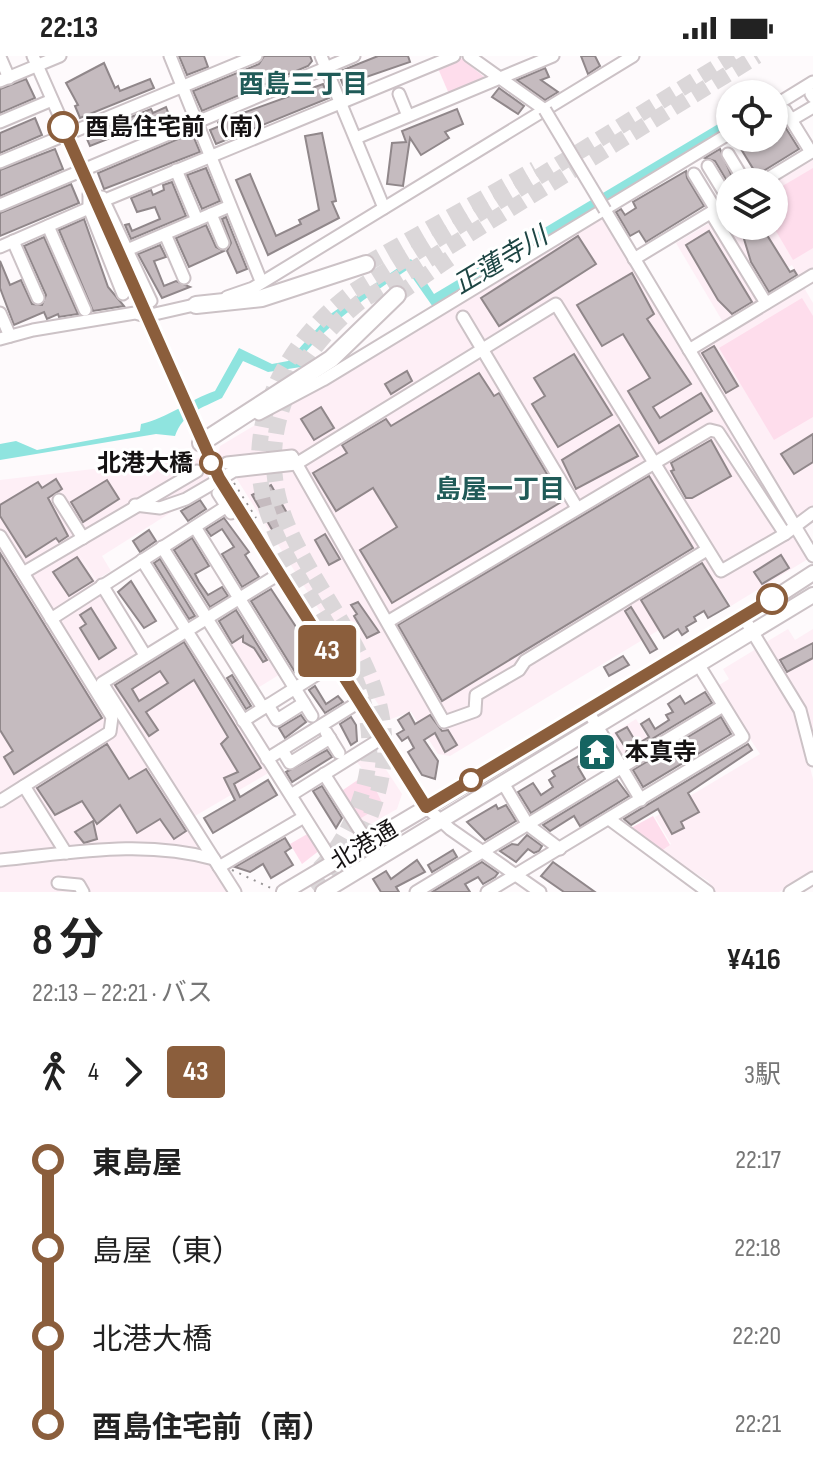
<!DOCTYPE html>
<html lang="ja">
<meta charset="utf-8">
<style>
body{margin:0;font-family:"Sofia Sans Condensed","Noto Sans JP",sans-serif;background:#f6f6f6;color:#222;height:100vh;display:flex;flex-direction:column;font-size:30px;white-space:nowrap}
*{box-sizing:border-box;margin:0}
p{font-size:26px;color:#767676}
.icon{flex:none;width:44px;height:44px;fill:none;stroke:currentColor;stroke-width:2;stroke-linecap:round;stroke-linejoin:round}
.map{position:relative;height:836px;overflow:hidden}
.sheet{display:flex;flex-direction:column;background:#fff;flex:1}
.sheet>*{flex:none}
.badge{padding:0 16px;border-radius:6px;font-size:28px;line-height:52px}
.controls{position:absolute;left:716px;top:24px;display:grid;gap:16px}
.controls a{display:grid;place-items:center;width:72px;height:72px;border-radius:50%;background:#fff;box-shadow:0 2px 6px #0004;font-size:40px}
.map>.badge{position:absolute;translate:-50% -50%;box-shadow:0 0 0 4px #fff}
.legs{display:flex;align-items:center;gap:12px;height:88px;padding:0 32px;font-size:26px}
.legs p{margin-inline-start:auto}
.overview{display:flex;align-items:center;justify-content:space-between;height:136px;padding:0 32px}
h1{font-size:44px;font-weight:700;line-height:60px}
ul{padding:0 32px;list-style:none}
li{display:flex;align-items:center;gap:28px;height:88px;font-size:30px}
li i{display:grid;place-items:center;width:12px;height:100%;margin:0 10px;background:currentColor}
li i::after{content:'';width:20px;height:20px;margin:-10px;border:6px solid;border-radius:50%;background:#fff}
li p{margin-inline-start:auto}
li:first-child i{background:linear-gradient(#0000 50%,currentColor 0)}
li:last-child i{background:linear-gradient(currentColor 50%,#0000 0)}
.status{display:flex;justify-content:space-between;align-items:center;height:56px;padding:0 40px;background:#fff;direction:ltr}
.status svg{height:22px;fill:currentColor}
.map>svg:first-child{display:block}
.built{fill:#feeff6}
.green{fill:#feddec}
.water{fill:#8fe4df}
.building{fill:#c5bbbf;stroke:#90878a;stroke-width:2;fill-rule:evenodd}
.lines{fill:none;stroke-linecap:round;stroke-linejoin:round}
.highway-tunnel{stroke:#dbd7d9;stroke-width:16;stroke-dasharray:16 8;stroke-linecap:butt}
.minor-casing{stroke:#ccc2c6;stroke-width:15}
.major-casing{stroke:#ccc2c6;stroke-width:18}
.highway-casing{stroke:#ccc2c6;stroke-width:20}
.path{stroke:#979495;stroke-width:2;stroke-dasharray:2 6;stroke-linecap:butt}
.minor{stroke:#fff;stroke-width:11}
.major{stroke:#fff;stroke-width:14}
.highway{stroke:#fff;stroke-width:16}
.minor-bridge-casing{stroke:#ccc2c6;stroke-width:15;stroke-linecap:butt}
.path-bridge{stroke:#979495;stroke-width:2;stroke-dasharray:2 6;stroke-linecap:butt}
.minor-bridge{stroke:#fff;stroke-width:11}
.line-1-casing{stroke:#fff;stroke-width:18}
.line-1{stroke:#8b5e3c;stroke-width:12}
.stop-1-dot{fill:#fff;stroke:#8b5e3c;stroke-width:4}
.labels{text-anchor:middle;stroke-width:6;stroke-linejoin:round;paint-order:stroke}
.stop-label{font-size:24px;font-weight:bold;fill:#151213;stroke:#fff;text-anchor:start}
.poi-label{font-size:24px;font-weight:bold;fill:#151213;stroke:#fff;text-anchor:start}
.street-label{font-size:24px;fill:#151213;stroke:#fff}
.neighbourhood-label{font-size:26px;font-weight:bold;fill:#205b58;stroke:#fff}
.water-label{font-size:26px;font-style:italic;fill:#1d4543;stroke:#fff}
</style>
<div class="status"><b>22:13</b><svg viewBox="0 0 49 12"><path d="M0 12V9h3v3zM5 12V6h3v6zM10 12V3h3v9zM15 12V0h3v12zM26 1h20v11H26zM47 4h2v5h-2z"/></svg></div>
<div class="map">
<svg width="813" height="836" viewBox="0 0 813 836">
<rect width="100%" height="100%" fill="#fefafc"/>
<g class="built">
<path d="M813 104V212L799 221 792 209 760 227 720 160 730 154V170H774V127Z"/>
<path d="M602 161 808 503 731 550 722 536 450 700 438 698 411 656 388 664 230 412 204 424 208 433 102 500 111 515 96 524 77 495 139 595 97 625 229 836H0V424L110 411 186 393 192 404 219 396 220 390Z"/>
<path d="M713 165 760 244 723 266 676 187Z"/>
<path d="M803 230 813 247V450L797 460 698 296Z"/>
<path d="M244 557 282 617 256 633 218 573Z"/>
<path d="M788 573 795 584 813 573V690L763 588Z"/>
<path d="M185 581 270 716 195 760 112 629Z"/>
<path d="M756 593 796 657 813 723V816L779 836H714L708 825 661 796 671 788 655 761 760 698 716 631 729 623 723 613Z"/>
<path d="M636 663 652 689 625 706 609 680Z"/>
<path d="M372 692 402 738 397 753 362 773 356 765 376 732 355 703Z"/>
</g>
<g class="green">
<path d="M461 2 488 24 449 38 437 10Z"/>
<path d="M813 112V192L793 204 773 170 774 135Z"/>
<path d="M802 242 813 260V361L774 384 719 292Z"/>
<path d="M368 717 383 749 356 765 340 736Z"/>
<path d="M653 760 670 789 660 796 629 773Z"/>
<path d="M309 777 320 794 302 808 290 788Z"/>
</g>
<path class="water" d="M730 61V70L433 251 407 214C367 241 331 265 300 303L301 311 268 316 243 305 222 342C202 352 183 357 175 380L156 378 0 404V388L16 385 37 394 140 375 141 368C168 362 189 344 215 335L239 292 272 308 288 305 329 259 411 203 434 238Z"/>
<g class="building">
<path d="M179 0H204L208 11 187 19Z"/>
<path d="M264 0H310L312 5 308 10 202 55 193 35 259 8Z"/>
<path d="M378 0H408L410 6 343 29 338 16Z"/>
<path d="M581 0H595L600 10 588 18Z"/>
<path d="M104 7 115 32 118 30 120 35 150 23 154 32 80 62 75 50 78 49 66 27Z"/>
<path d="M545 12 549 21 541 24 558 36 545 44 517 24Z"/>
<path d="M26 23 35 42 0 57V33Z"/>
<path d="M323 28 329 42 216 88 210 74 220 70 218 66Z"/>
<path d="M499 32 524 50 518 58 492 41Z"/>
<path d="M166 51 169 59 90 90 87 83 100 78 98 74 151 53 153 57Z"/>
<path d="M457 53 463 68 445 76 449 82 421 99 410 82 403 130 387 128 392 87 406 86 402 75Z"/>
<path d="M777 58 799 93 757 119 741 93 774 82V59Z"/>
<path d="M35 62 42 79 0 97V77Z"/>
<path d="M192 77 200 96 104 133 98 117Z"/>
<path d="M322 77 336 145 332 146 339 162 268 199 236 124 250 118 276 180 301 168 299 164 319 154 305 80Z"/>
<path d="M55 93 63 113 0 140V114Z"/>
<path d="M720 93 733 123 730 130 715 105 705 102Z"/>
<path d="M206 112 220 145 202 153 187 119Z"/>
<path d="M686 115 687 122 704 150 646 186 639 175 630 180 616 156 621 153 625 159 636 152 633 146Z"/>
<path d="M172 126 186 160 131 183 125 169 129 168 132 175 160 163 155 151 137 156 131 142 151 134 153 139 164 134 163 129Z"/>
<path d="M71 128 79 147 0 180V157Z"/>
<path d="M226 161 247 213 237 217 227 195 231 187 222 163Z"/>
<path d="M84 163 108 231 124 250 93 255 59 174Z"/>
<path d="M206 169 216 191 224 195 189 211 176 182Z"/>
<path d="M762 171 790 216 794 214 797 219 769 236 751 206 744 183Z"/>
<path d="M709 175 752 246 732 258 718 244 686 189Z"/>
<path d="M578 180 596 208 499 270 481 242Z"/>
<path d="M44 181 78 258 59 261 58 258 47 263 44 256 14 269 0 232V205L10 229 21 224 32 248 42 249 46 239 24 190Z"/>
<path d="M160 189 166 201 154 205 164 230 176 225 190 231 162 242 138 198Z"/>
<path d="M632 217 654 258 647 263 691 328 653 351 660 362 701 337 712 355 659 387 628 335 650 322 623 278 602 290 577 249Z"/>
<path d="M714 290 738 330 726 337 702 297Z"/>
<path d="M574 298 612 359 558 391 532 348 545 340 534 322Z"/>
<path d="M407 315 412 325 391 338 385 328Z"/>
<path d="M479 317 494 340 499 337 563 445 392 547 360 494 397 471 373 432 336 455 313 417 347 397 342 389 386 363 391 370Z"/>
<path d="M321 351 334 372 314 384 301 363Z"/>
<path d="M619 369 638 400 576 433 562 404Z"/>
<path d="M813 378V406L794 418 781 398Z"/>
<path d="M711 384 731 420 692 442H686L671 415 674 414 671 407Z"/>
<path d="M649 420 693 492 442 645 398 569Z"/>
<path d="M56 423 62 433 48 442 68 480 59 486 56 482 26 501 0 460V449L38 426 42 432Z"/>
<path d="M107 424 119 443 83 466 71 446Z"/>
<path d="M271 429 291 464 274 477 252 439Z"/>
<path d="M200 444 206 453 188 465 181 455Z"/>
<path d="M224 462 249 496 245 499 259 521 242 531 222 498 234 491 222 473 211 480 206 473Z"/>
<path d="M149 474 156 485 140 496 133 485Z"/>
<path d="M325 478 340 503 329 509 315 484Z"/>
<path d="M192 482 209 510 195 518 199 526 208 539 222 531 228 540 210 551 174 494Z"/>
<path d="M0 497 102 662 14 718 4 701 13 695 0 674Z"/>
<path d="M781 499 789 512 762 528 754 516Z"/>
<path d="M77 501 93 525 69 540 53 516Z"/>
<path d="M160 503 195 560 189 563 154 507Z"/>
<path d="M702 507 729 550 708 562 704 555 694 561 696 565 686 571 688 575 682 579 678 573 664 582 641 544Z"/>
<path d="M131 525 156 565 144 572 118 536Z"/>
<path d="M271 533 306 586 301 589 310 602 314 599 319 607 298 621 251 545Z"/>
<path d="M358 546 379 576 367 582 354 560 357 558 351 549Z"/>
<path d="M631 551 657 593 650 597 625 555Z"/>
<path d="M91 552 116 592 99 603 80 572 86 568 80 559Z"/>
<path d="M236 554 267 604 263 606 254 592 243 586V580L232 587 219 565Z"/>
<path d="M184 586 261 712 234 728 240 741 268 724 277 739 213 777 204 762 235 744 224 722 238 716 221 688 228 681 194 624 146 656 158 674 149 680 115 629ZM160 615 168 627 139 645 132 633Z"/>
<path d="M813 587V602L787 616 780 604Z"/>
<path d="M623 600 629 609 609 620 604 611Z"/>
<path d="M232 619 251 650 246 653 227 622Z"/>
<path d="M315 630 326 648 338 640 343 646 325 657 309 634Z"/>
<path d="M705 636 712 647 625 699 627 694 616 677 627 671 637 688 649 681 641 668 649 663 655 673 669 664 666 659 673 656 668 648 680 640 685 648Z"/>
<path d="M409 657 415 668 430 659 442 675 448 674 457 689 445 696 435 677 424 684 438 705 435 723 422 719 408 696 414 692 408 681 402 685 397 678 404 674 398 664Z"/>
<path d="M301 659 306 666 285 682 279 672Z"/>
<path d="M351 661 356 669 357 685 351 689 340 668Z"/>
<path d="M721 661 731 678 643 731 633 714Z"/>
<path d="M107 688 129 723 146 713 186 775 174 783 160 763 137 777 120 749 97 768 82 745 55 759 37 732Z"/>
<path d="M748 688 752 694 688 737 699 756 681 766 684 772 672 778 658 753 631 769 624 763Z"/>
<path d="M596 690 610 709 601 714 593 701 578 711 585 723 531 757 518 736 533 727 541 739 553 731 549 724 555 720 552 715Z"/>
<path d="M327 694 332 701 292 726 286 716Z"/>
<path d="M617 724 629 740 580 770 574 760 550 775 543 769Z"/>
<path d="M322 730 342 762 336 772 313 735Z"/>
<path d="M496 749 498 753 506 749 516 765 485 784 467 766Z"/>
<path d="M93 765 97 783 84 787 75 776Z"/>
<path d="M527 779 542 790 539 795 534 797 528 793 516 806 500 795 512 788 518 789Z"/>
<path d="M285 782 291 792 285 796 293 809 271 822 263 808 250 816 235 811Z"/>
<path d="M453 794 457 801 432 816 428 809Z"/>
<path d="M417 804 425 816 396 831 399 836H381L373 823 386 815 391 823Z"/>
<path d="M482 806 498 817 495 821 483 828 478 821 465 828 470 836H432Z"/>
<path d="M553 806 595 836H564L541 820Z"/>
</g>
<g class="lines">
<g class="highway-tunnel">
<path d="M366 208 535 113"/>
<path d="M397 239 452 201"/>
<path d="M319 813C341 791 354 764 363 734 393 629 310 560 273 471 235 381 279 291 352 236L734 0"/>
<path d="M315 836C345 812 367 777 377 740 408 631 333 567 291 477 249 388 289 303 360 246L757 0"/>
</g>
<defs>
<g id="minor">
<path d="M33 0 219 422 426 751 450 773 540 836"/>
<path d="M170 0 261 225"/>
<path d="M321 0 384 152"/>
<path d="M469 0 545 54"/>
<path d="M0 1 9 22"/>
<path d="M0 25 60 0"/>
<path d="M399 38 408 60"/>
<path d="M811 38 813 41"/>
<path d="M774 50 813 26"/>
<path d="M785 54 811 96"/>
<path d="M791 64 813 51"/>
<path d="M0 66 52 44"/>
<path d="M356 82 553 0"/>
<path d="M728 98 745 126"/>
<path d="M0 106 256 0"/>
<path d="M708 110 730 146"/>
<path d="M176 114 197 164"/>
<path d="M694 118 716 154"/>
<path d="M762 126 813 95"/>
<path d="M89 138V152L123 238"/>
<path d="M102 141 151 245"/>
<path d="M105 144 454 0"/>
<path d="M0 149 354 0"/>
<path d="M605 154 813 500"/>
<path d="M711 157 766 247"/>
<path d="M211 158 223 187"/>
<path d="M48 170 85 254"/>
<path d="M165 178 184 222"/>
<path d="M13 185 38 242"/>
<path d="M0 191 89 152"/>
<path d="M127 194 230 150"/>
<path d="M634 203 730 145"/>
<path d="M227 241 253 232 633 0"/>
<path d="M0 257 10 280"/>
<path d="M463 261 577 452"/>
<path d="M0 283 33 274 135 257 146 260 203 247"/>
<path d="M689 294 813 219"/>
<path d="M259 358 323 324 730 77"/>
<path d="M227 407 292 400 444 666 475 655 476 639 519 614 525 605 705 495"/>
<path d="M218 437 231 457"/>
<path d="M59 444 83 482"/>
<path d="M135 449 160 452 186 443 234 415 296 408 556 248 721 515 785 478 813 457"/>
<path d="M195 471 312 660"/>
<path d="M0 480 112 661 110 676 0 745"/>
<path d="M162 491 263 652"/>
<path d="M142 504 334 808"/>
<path d="M23 517 197 415"/>
<path d="M102 529 145 599"/>
<path d="M744 562 800 654 813 704"/>
<path d="M51 563 227 450"/>
<path d="M389 565 710 374 718 376 785 478"/>
<path d="M268 649 277 664 304 647"/>
<path d="M588 655 641 744"/>
<path d="M243 665 335 607"/>
<path d="M326 676 339 697"/>
<path d="M282 694 290 707 330 682"/>
<path d="M267 703 359 646"/>
<path d="M324 718 368 787"/>
<path d="M503 727 528 769 560 793"/>
<path d="M24 730 66 797"/>
<path d="M291 739 382 682"/>
<path d="M609 763 708 836"/>
<path d="M0 804C72 797 143 783 214 803"/>
<path d="M219 811 304 761"/>
<path d="M58 827 79 829 83 836"/>
<path d="M235 836 102 627 279 518"/>
<path d="M416 836 723 650"/>
<path d="M487 836 743 681 698 608"/>
<path d="M790 836 813 822"/>
</g>
<g id="major">
<path d="M284 836 730 571 813 517"/>
<path d="M323 836 813 539"/>
</g>
<g id="highway">
<path d="M196 249 262 242 366 208"/>
<path d="M201 387 331 303 397 239"/>
</g>
</defs>
<use href="#minor" class="minor-casing"/>
<use href="#major" class="major-casing"/>
<use href="#highway" class="highway-casing"/>
<g class="path">
<path d="M234 427 256 462"/>
<path d="M327 573 338 592"/>
<path d="M314 593 319 601"/>
<path d="M232 814 273 833"/>
</g>
<use href="#minor" class="minor"/>
<use href="#major" class="major"/>
<use href="#highway" class="highway"/>
<defs>
<path id="minor-bridge" d="M545 54 605 154"/>
</defs>
<use href="#minor-bridge" class="minor-bridge-casing"/>
<path class="path-bridge" d="M314 593 331 580"/>
<use href="#minor-bridge" class="minor-bridge"/>
</g>
<g class="lines">
<defs>
<path id="line-1" d="M63 71 219 422 426 751 772 543"/>
</defs>
<use href="#line-1" class="line-1-casing"/>
<use href="#line-1" class="line-1"/>
</g>
<defs>
<symbol id="temple-square" viewBox="-11 -11 22 22"><rect x="-9" y="-9" width="18" height="18" rx="4" fill="#156461" stroke="#fff"/><path d="M0-6L5-2H3V0L6.5 2.5H4V6H1.5V3h-3V6H-4V2.5H-6.5L-3 0V-2H-5Z" fill="#fff"/></symbol>
</defs>
<g fill-rule="evenodd">
<use href="#temple-square" x="575" y="674" width="44" height="44"/>
</g>
<g class="stop-1-dot">
<circle cx="63" cy="71" r="14"/>
<circle cx="211" cy="407" r="10"/>
<circle cx="772" cy="543" r="14"/>
<circle cx="471" cy="724" r="10"/>
</g>
<g class="labels">
<g class="stop-label">
<text x="85" y="79">酉島住宅前（南）</text>
<text x="193" y="415" text-anchor="end">北港大橋</text>
</g>
<g class="poi-label">
<text x="625" y="704">本真寺</text>
</g>
<g class="street-label">
<text transform="translate(364 789) rotate(-31)" y="8">北港通</text>
</g>
<g class="neighbourhood-label">
<text x="303" y="37">酉島三丁目</text>
<text x="500" y="442">島屋一丁目</text>
</g>
<g class="water-label">
<text transform="translate(500 204) rotate(-31)" y="9">正蓮寺川</text>
</g>
</g>
</svg>
<div class="controls">
<a><svg class="icon" aria-label="locate" viewBox="0 0 24 24"><circle cx="12" cy="12" r="6"/><path d="M12 2v4M12 18v4M2 12h4M18 12h4"/></svg></a>
<a><svg class="icon" aria-label="layers" viewBox="0 0 24 24"><path d="M12 4l9 5-9 5-9-5zM3 14l9 5 9-5"/></svg></a>
</div>
<b class="badge" style="left:327px;top:595px;background:#8b5e3c;color:#fff">43</b>
</div>
<section class="sheet">
<div class="overview"><div><h1>8 分</h1><p>22:13 – 22:21 · バス</p></div><b>¥416</b></div>
<div class="legs"><svg class="icon" aria-label="walk" viewBox="0 0 24 24"><circle cx="13" cy="4" r="2"/><path d="M13 8l-2 6 4 7M11 14l-3 7M7 12l3-4h3l4 4"/></svg>4<svg class="icon" aria-label="forward" viewBox="0 0 24 24"><path d="M9 5l7 7-7 7"/></svg><b class="badge" style="background:#8b5e3c;color:#fff">43</b><p>3駅</p></div>
<ul>
<li><i style="color:#8b5e3c"></i><b>東島屋</b><p>22:17</p></li>
<li><i style="color:#8b5e3c"></i><span>島屋（東）</span><p>22:18</p></li>
<li><i style="color:#8b5e3c"></i><span>北港大橋</span><p>22:20</p></li>
<li><i style="color:#8b5e3c"></i><b>酉島住宅前（南）</b><p>22:21</p></li>
</ul>
</section>
